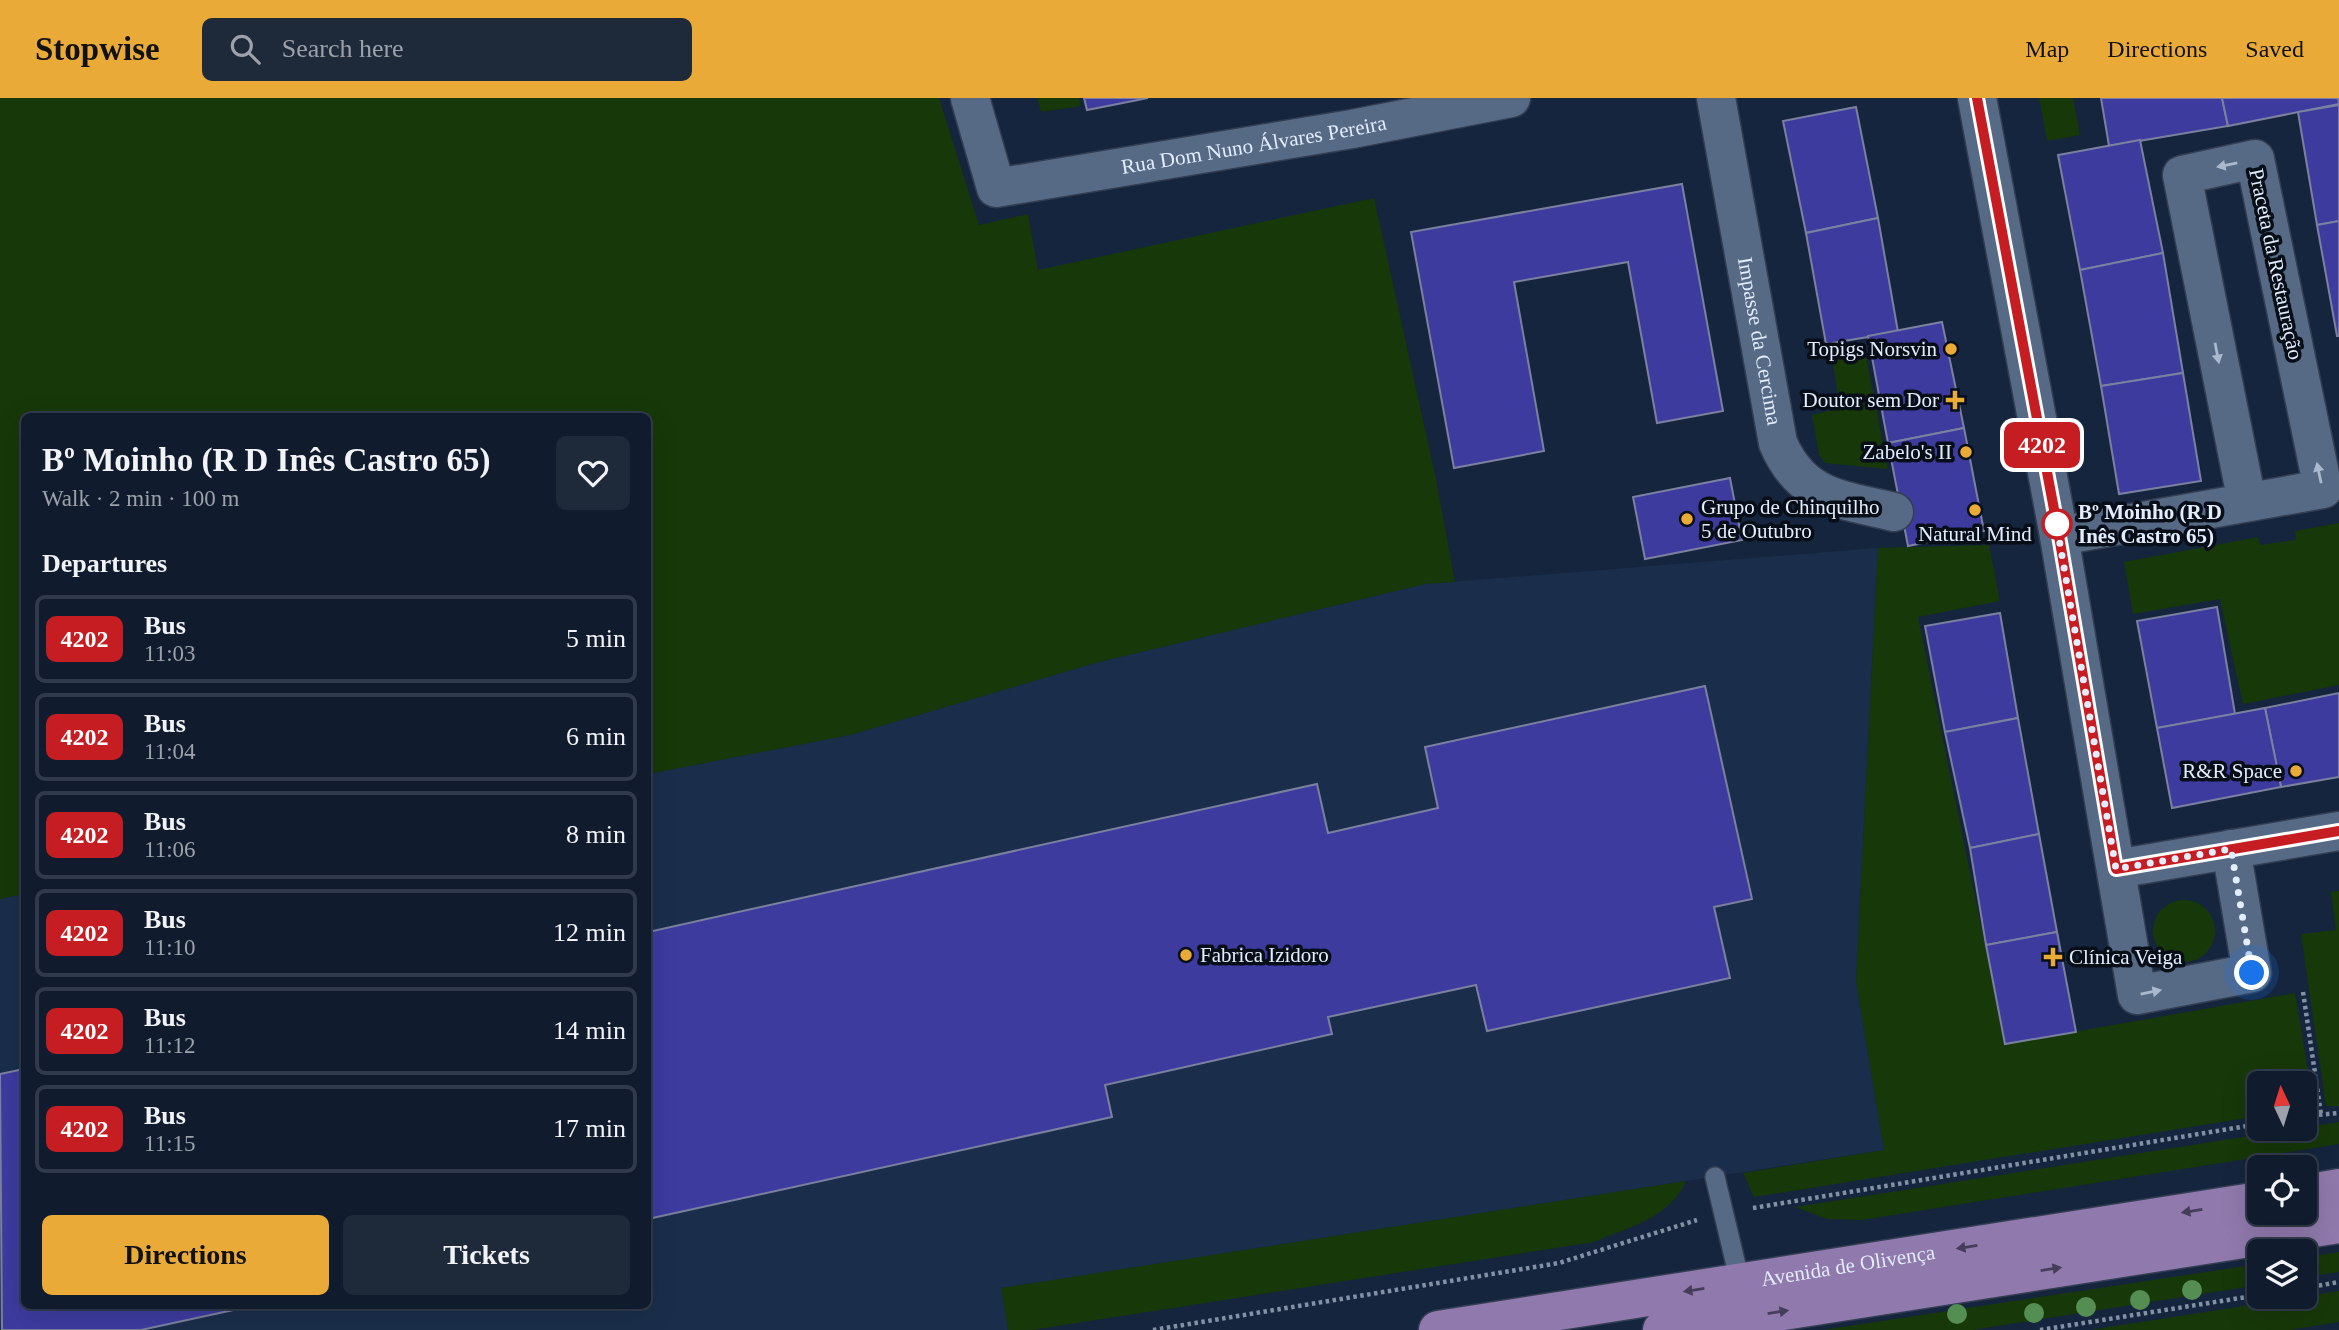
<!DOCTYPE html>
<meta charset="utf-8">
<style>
body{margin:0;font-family:Georgia,serif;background:#1e293a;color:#f1f3f6;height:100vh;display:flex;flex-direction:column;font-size:26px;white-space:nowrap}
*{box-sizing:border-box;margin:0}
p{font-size:23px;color:#9ca1aa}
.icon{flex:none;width:38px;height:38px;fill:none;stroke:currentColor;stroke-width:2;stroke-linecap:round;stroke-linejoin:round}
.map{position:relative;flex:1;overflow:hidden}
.side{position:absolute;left:21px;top:315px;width:630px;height:896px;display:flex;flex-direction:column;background:#101c2e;border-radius:10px;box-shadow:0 7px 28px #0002,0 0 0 2px #303a4a}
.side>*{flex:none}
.badge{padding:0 14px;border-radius:10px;font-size:24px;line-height:46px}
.needle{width:46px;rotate:356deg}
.tools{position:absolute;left:2247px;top:973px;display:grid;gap:14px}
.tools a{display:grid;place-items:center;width:70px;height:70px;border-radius:10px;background:#101c2e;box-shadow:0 7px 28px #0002,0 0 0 2px #303a4a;font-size:35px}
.you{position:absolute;width:35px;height:35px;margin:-18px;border:5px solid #fff;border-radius:50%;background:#1a73e8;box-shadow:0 0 0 10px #1a73e833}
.map>.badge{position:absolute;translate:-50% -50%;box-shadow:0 0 0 4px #fff}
h2{padding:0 21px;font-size:26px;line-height:63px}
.round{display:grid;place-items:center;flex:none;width:74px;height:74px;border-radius:10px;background:#1e293a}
.summary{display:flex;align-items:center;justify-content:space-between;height:119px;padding:0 21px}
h1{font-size:33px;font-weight:700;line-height:52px}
.action{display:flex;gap:14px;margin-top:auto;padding:14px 21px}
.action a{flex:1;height:80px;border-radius:10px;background:#e9aa38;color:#111;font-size:28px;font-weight:700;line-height:80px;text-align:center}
.action a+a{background:#1e293a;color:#f1f3f6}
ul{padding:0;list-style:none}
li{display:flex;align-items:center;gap:21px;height:88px;margin:0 14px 10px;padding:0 7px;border:4px solid #303a4a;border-radius:10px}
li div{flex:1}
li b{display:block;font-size:26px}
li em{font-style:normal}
li .badge{min-width:77px;font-weight:700;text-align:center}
header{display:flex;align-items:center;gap:42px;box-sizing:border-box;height:98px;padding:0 35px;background:#e9aa38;color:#111}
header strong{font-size:33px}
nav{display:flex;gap:38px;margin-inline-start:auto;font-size:24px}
.search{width:490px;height:63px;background:#1e293a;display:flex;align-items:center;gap:18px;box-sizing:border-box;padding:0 24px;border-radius:10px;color:#9ca1aa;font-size:26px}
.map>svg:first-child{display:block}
.built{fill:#1a2e4b}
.green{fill:#173809}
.building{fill:#3d3b9e;stroke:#7b80a1;stroke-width:2}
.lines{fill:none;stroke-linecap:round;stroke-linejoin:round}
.service-casing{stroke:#333e53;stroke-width:22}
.minor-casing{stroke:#333e53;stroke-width:41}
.primary-casing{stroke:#333e53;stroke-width:41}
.path{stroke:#8491a5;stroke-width:4.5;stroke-dasharray:3.5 3.5;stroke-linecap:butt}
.service{stroke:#576a85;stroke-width:19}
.minor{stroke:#576a85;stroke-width:38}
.primary{stroke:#9079ac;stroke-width:38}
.tree{fill:#548e52}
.oneway{fill:#aab9cd}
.oneway2{fill:#453e5b}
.line-casing{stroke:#fff;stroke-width:16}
.line{stroke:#c61d23;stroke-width:10}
.walk{stroke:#e2edfd;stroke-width:7;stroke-dasharray:0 12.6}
.poi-dot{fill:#e9aa38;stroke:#070e18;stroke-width:2.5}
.stop-dot{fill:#fff;stroke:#c61d23;stroke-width:3.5}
.labels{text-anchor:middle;stroke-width:7;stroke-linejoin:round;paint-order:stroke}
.street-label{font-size:21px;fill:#e2edfd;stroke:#070e18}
.poi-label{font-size:21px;fill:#e2edfd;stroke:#070e18;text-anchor:end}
.stop-label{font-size:21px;font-weight:bold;fill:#e2edfd;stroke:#070e18;text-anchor:start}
</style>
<header>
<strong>Stopwise</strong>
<div class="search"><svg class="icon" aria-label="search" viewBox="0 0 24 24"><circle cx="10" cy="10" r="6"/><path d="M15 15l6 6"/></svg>Search here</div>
<nav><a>Map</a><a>Directions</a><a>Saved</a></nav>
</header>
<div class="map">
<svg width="2339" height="1232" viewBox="0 0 2339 1232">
<rect width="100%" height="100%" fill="#15253d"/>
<path class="built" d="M1878 450 1856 882 1884 1052 1002 1190 1008 1232H0V801L24 796V1208H648V676L850 637 1095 565 1425 486Z"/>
<g class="green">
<path d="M0 0H939L979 127 1028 116 1038 172 1374 100 1436 381 1455 484 1425 486 1095 565 850 637 648 676V318H24V796L0 801Z"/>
<path d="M1037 0H1079L1081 8 1041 14Z"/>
<path d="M2039 0H2073L2080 37 2047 43Z"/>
<path d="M1864 248 1888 371 1825 365 1819 357 1812 317 1840 310 1831 254Z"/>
<path d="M2339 425V587L2243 606 2220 501 2133 516 2124 464 2258 439 2260 447 2296 442 2295 433Z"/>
<path d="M1989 447 2000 503 1918 519 2005 946 2295 895 2314 1009 2305 1010V985H2259V1018L1754 1099 1743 1075 1884 1052 1856 882 1878 450Z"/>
<path d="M2339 793V1008H2326L2301 836 2336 832 2331 794Z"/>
<circle cx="2184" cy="833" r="31"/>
<path d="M2339 1024V1046L1862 1122 1827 1121 1795 1109Z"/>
<path d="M1686 1083C1670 1120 1629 1129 1594 1144L1032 1232H1008L1001 1190Z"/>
<path d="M2339 1154V1174L2305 1179V1159Z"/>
<path d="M2259 1166V1187L1972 1232H1822Z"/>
<path d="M2339 1193V1224L2289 1232H2090Z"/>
</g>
<g class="building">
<path d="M1084 0H1148L1087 12Z"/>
<path d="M2101 0H2222L2228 28 2109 48Z"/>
<path d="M2222 0H2338L2339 6 2228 28Z"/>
<path d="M2339 7V123L2317 127 2298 14Z"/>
<path d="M1856 9 1878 120 1806 135 1783 23Z"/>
<path d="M2140 42 2163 155 2080 172 2058 57Z"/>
<path d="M1682 86 1723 313 1657 325 1628 164 1514 184 1544 353 1454 370 1411 134Z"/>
<path d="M1878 120 1898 234 1826 246 1806 135Z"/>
<path d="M2339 123V238H2337L2317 127Z"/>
<path d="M2163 155 2183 275 2101 288 2080 172Z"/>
<path d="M1942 224 1964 330 1888 345 1868 238Z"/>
<path d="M2183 275 2201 383 2119 396 2101 288Z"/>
<path d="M1964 330 1984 433 1908 448 1888 345Z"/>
<path d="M1730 380 1742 442 1645 461 1633 399Z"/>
<path d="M2217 509 2235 616 2157 630 2137 523Z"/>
<path d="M2000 515 2018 620 1945 634 1925 528Z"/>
<path d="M1705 588 1752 801 1714 809 1730 880 1487 933 1476 887 1328 919 1332 936 1105 987 1112 1019 648 1121V834L1317 686 1328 735 1438 710 1425 649Z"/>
<path d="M2339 595V679L2281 689 2265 610Z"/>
<path d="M2265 610 2281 689 2172 710 2157 630Z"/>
<path d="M2018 620 2039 736 1970 750 1945 634Z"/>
<path d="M2039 736 2057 834 1986 847 1970 750Z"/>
<path d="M2057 834 2076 934 2005 946 1986 847Z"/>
<path d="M24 971V1208H252L141 1232H2L0 976Z"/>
</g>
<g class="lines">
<defs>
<path id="service" d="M1715 1079 1740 1184"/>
<g id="minor">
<path id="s1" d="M970 0 996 90 1352 31 1511 0"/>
<path id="s2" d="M1716 0 1778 345C1802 401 1841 401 1894 414"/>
<path d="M1977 0 2059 438 2137 897 2252 875 2231 751"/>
<path d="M2059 438 2323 391 2255 61 2182 77 2247 404"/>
<path d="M2116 771 2339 733"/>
</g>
<g id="primary">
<path d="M2305 1096 2339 1090"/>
<path id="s3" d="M1438 1232 2259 1103"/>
<path d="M1662 1232 2339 1126"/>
</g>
</defs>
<use href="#service" class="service-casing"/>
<use href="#minor" class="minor-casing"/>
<use href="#primary" class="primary-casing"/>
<g class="path">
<path d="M2303 894 2321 1016"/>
<path d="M2305 1018 2339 1015"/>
<path d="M1753 1110 2259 1026"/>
<path d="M2305 1190 2339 1184"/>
<path d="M1153 1232 1559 1165 1697 1122"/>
<path d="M2040 1232 2259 1197"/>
</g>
<use href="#service" class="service"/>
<use href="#minor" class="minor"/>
<use href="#primary" class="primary"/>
</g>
<g class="tree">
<circle cx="2192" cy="1192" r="10"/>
<circle cx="2140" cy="1202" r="10"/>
<circle cx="2086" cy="1209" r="10"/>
<circle cx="2034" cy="1215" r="10"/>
<circle cx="1957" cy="1216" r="10"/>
</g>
<defs><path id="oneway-solid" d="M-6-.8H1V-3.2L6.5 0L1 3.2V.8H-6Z" transform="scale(1.75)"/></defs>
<g class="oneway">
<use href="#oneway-solid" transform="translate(2227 67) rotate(168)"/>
<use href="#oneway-solid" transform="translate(2217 255) rotate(79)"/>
<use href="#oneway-solid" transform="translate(2319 375) rotate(-102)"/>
<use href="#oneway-solid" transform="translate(2151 894) rotate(-11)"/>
</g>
<g class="oneway2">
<use href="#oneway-solid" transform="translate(2192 1113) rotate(171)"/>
<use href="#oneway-solid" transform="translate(1967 1149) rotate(171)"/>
<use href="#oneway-solid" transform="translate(2051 1171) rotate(-9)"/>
<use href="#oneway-solid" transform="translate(1694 1192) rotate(171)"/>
<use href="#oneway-solid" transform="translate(1778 1214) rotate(-9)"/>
</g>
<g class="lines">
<defs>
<path id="line" d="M1977 0 2059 438 2116 771 2339 733"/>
</defs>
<use href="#line" class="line-casing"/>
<use href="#line" class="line"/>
<path class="walk" d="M2057 426 2055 417 2116 771 2231 751 2252 875"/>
</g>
<g class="poi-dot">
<circle cx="1951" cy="251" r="7"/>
<path d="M1951.5 291.5h7v7h7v7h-7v7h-7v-7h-7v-7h7z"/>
<circle cx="1966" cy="354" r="7"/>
<circle cx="1975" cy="412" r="7"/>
<circle cx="1687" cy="421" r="7"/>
<circle cx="2296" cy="673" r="7"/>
<circle cx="1186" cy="857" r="7"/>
<path d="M2049.5 848.5h7v7h7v7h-7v7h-7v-7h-7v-7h7z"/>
</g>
<circle class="stop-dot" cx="2057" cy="426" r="14"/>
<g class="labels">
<g class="street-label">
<text dy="7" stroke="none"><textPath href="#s1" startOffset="355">Rua Dom Nuno Álvares Pereira</textPath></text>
<text transform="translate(2276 166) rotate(78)" y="7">Praceta da Restauração</text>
<text dy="7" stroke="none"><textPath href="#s2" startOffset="247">Impasse da Cercima</textPath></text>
<text dy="7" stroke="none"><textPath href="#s3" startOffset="415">Avenida de Olivença</textPath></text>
</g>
<g class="poi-label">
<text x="1937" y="258">Topigs Norsvin</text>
<text x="1939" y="309">Doutor sem Dor</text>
<text x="1952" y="361">Zabelo's II</text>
<text x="1701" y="416" text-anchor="start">Grupo de Chinquilho<tspan x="1701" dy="24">5 de Outubro</tspan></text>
<text x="1975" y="443" text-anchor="middle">Natural Mind</text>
<text x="2282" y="680">R&amp;R Space</text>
<text x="1200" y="864" text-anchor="start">Fabrica Izidoro</text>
<text x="2069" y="866" text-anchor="start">Clínica Veiga</text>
</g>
<g class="stop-label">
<text x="2078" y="421">Bº Moinho (R D<tspan x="2078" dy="24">Inês Castro 65)</tspan></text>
</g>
</g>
</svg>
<div class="tools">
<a><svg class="needle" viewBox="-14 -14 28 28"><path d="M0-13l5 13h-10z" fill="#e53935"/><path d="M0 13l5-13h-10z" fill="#9ca1aa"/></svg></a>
<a><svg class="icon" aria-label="locate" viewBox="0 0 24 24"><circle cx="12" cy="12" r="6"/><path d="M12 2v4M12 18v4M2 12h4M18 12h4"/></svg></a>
<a><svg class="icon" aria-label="layers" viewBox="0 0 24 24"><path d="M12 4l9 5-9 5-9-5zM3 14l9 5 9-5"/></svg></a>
</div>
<div class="you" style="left:2252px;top:875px"></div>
<b class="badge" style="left:2042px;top:347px;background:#c61d23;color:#fff">4202</b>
<section class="side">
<div class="summary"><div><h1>Bº Moinho (R D Inês Castro 65)</h1><p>Walk · 2 min · 100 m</p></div><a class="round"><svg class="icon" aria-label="heart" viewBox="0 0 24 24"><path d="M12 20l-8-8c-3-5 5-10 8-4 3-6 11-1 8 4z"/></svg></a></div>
<h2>Departures</h2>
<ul>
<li><span class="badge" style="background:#c61d23;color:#fff">4202</span><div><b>Bus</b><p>11:03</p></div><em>5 min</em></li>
<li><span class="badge" style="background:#c61d23;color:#fff">4202</span><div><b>Bus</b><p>11:04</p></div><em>6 min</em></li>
<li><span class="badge" style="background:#c61d23;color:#fff">4202</span><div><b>Bus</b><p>11:06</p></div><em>8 min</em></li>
<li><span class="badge" style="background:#c61d23;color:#fff">4202</span><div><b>Bus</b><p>11:10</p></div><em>12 min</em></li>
<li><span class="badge" style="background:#c61d23;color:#fff">4202</span><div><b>Bus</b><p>11:12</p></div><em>14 min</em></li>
<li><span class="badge" style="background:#c61d23;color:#fff">4202</span><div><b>Bus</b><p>11:15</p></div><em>17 min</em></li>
</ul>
<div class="action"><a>Directions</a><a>Tickets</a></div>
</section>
</div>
